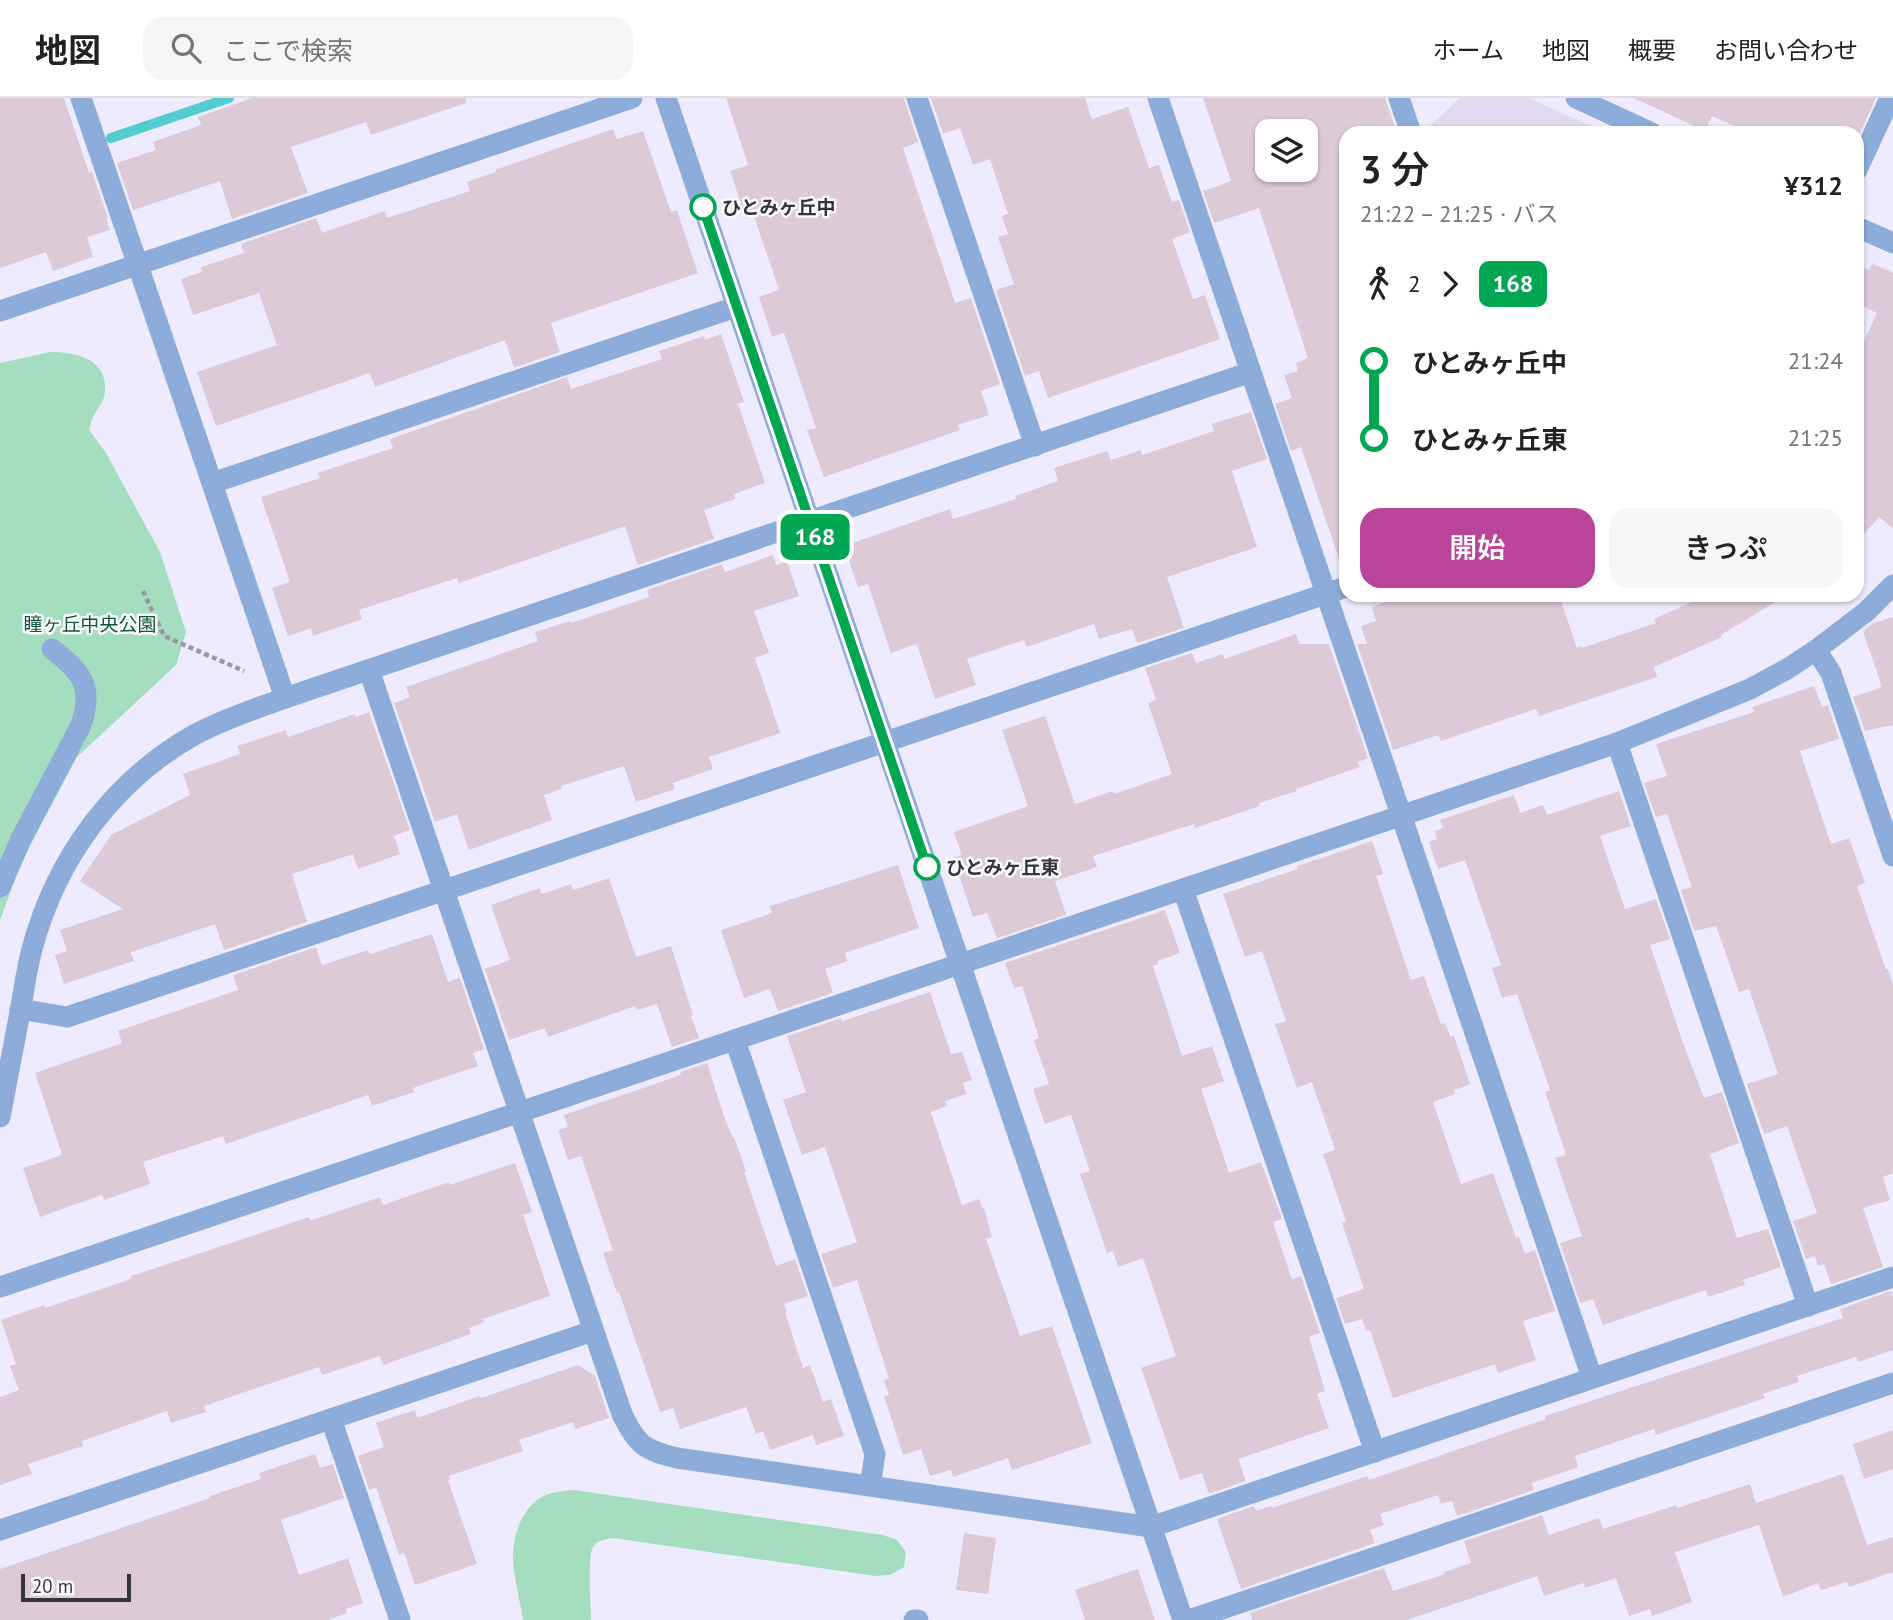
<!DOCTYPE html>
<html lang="ja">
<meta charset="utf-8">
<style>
body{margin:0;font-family:"PT Sans","Noto Sans JP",sans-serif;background:#f6f6f6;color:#222;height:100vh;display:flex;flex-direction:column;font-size:26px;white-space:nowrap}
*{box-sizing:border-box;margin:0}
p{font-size:23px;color:#767676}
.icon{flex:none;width:38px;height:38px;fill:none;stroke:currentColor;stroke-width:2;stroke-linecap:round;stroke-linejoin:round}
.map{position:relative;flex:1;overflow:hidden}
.sheet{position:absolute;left:1339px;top:28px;width:525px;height:476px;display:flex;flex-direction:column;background:#fff;border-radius:21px;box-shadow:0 2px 5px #0004}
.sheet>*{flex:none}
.badge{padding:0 14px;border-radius:10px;font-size:24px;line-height:46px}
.controls{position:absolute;left:1255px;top:21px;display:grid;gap:14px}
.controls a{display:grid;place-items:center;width:63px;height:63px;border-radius:14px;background:#fff;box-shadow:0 2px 5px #0004;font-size:35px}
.scale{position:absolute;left:21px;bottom:18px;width:110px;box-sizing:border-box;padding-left:7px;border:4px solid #36343b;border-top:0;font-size:19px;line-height:24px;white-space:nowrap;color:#36343b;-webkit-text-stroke:5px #fbfbfe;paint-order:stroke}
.map>.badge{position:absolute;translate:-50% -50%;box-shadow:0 0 0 4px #fff}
.legs{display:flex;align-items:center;gap:10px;height:77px;padding:0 21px;font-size:23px}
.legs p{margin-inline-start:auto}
.overview{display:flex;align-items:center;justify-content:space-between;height:119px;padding:0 21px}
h1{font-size:38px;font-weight:600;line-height:52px}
.cta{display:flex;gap:14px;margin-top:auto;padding:14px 21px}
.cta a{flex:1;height:80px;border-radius:21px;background:#bb449b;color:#fff;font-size:28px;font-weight:600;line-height:80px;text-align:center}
.cta a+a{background:#f6f6f6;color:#222}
ul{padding:0 21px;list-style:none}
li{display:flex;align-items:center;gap:24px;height:77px;font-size:26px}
li i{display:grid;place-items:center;width:10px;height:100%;margin:0 9px;background:currentColor}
li i::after{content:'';width:18px;height:18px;margin:-9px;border:5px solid;border-radius:50%;background:#fff}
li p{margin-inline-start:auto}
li:first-child i{background:linear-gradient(#0000 50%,currentColor 0)}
li:last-child i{background:linear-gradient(currentColor 50%,#0000 0)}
header{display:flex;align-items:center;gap:42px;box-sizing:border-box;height:98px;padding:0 35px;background:#fff;border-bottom:2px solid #e0e0e0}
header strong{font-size:33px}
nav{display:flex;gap:38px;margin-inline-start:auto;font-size:24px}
.search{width:490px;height:63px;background:#f6f6f6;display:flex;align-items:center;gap:18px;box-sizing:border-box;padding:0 24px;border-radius:21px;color:#767676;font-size:26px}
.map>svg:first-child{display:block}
.education{fill:#e0d9ef}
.green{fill:#a4debe}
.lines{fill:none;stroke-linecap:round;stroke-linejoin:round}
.stream{stroke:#51ccd1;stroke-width:10}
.building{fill:#dccad6;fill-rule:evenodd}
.path{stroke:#9b98a6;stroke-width:4.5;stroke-dasharray:5 3.5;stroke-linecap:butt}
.minor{stroke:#8dacda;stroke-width:21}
.line-1-casing{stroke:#fff;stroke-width:16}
.line-1{stroke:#00a651;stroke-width:10}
.stop-1-dot{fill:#fff;stroke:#00a651;stroke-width:3.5}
.labels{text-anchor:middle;stroke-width:5;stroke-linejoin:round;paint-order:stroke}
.stop-label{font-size:19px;font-weight:bold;fill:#36343b;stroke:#fbfbfe;text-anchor:start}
.park-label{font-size:19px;fill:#115639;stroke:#fbfbfe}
</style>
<header>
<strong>地図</strong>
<div class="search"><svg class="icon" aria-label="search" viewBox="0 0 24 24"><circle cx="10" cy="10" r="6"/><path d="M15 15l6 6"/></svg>ここで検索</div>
<nav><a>ホーム</a><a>地図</a><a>概要</a><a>お問い合わせ</a></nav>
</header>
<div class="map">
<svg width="1893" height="1522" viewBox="0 0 1893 1522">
<rect width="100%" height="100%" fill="#efebfe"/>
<path class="education" d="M1460 0H1529L1606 35H1425L1424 33Z"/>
<g class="green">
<path d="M50 254C74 254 107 260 105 292 105 302 99 309 94 317 91 321 91 327 89 332L106 355 160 454 186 534 176 567 77 659 31 746 18 774 0 822V265Z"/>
<path d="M574 1392 883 1437 897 1442 906 1454 904 1469 890 1477 875 1478 613 1440C605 1441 598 1442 593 1449 587 1459 591 1508 591 1522H523C520 1502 514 1482 513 1462 512 1441 520 1415 537 1402 548 1394 562 1393 574 1392Z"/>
</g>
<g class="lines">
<path class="stream" d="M111 40 229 0"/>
</g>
<g class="building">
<path d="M0 0H64L89 75 92 74 108 120 106 121 110 132 87 139 93 159 53 173 46 154 0 170Z"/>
<path d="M252 0H465L466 5 371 37 366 24 291 49 308 95 232 121 220 83 133 112 117 65 156 52 153 44 201 27 198 19Z"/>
<path d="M726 0H904L918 44 903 50 955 205 971 200 1000 286 981 293 989 317 958 327 960 332 824 379 807 332 816 330 784 235 772 239 759 199 779 192 754 118 746 120 730 73 748 67Z"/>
<path d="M931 0H1085L1092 21 1128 9 1149 70 1159 67 1172 104 1179 102 1190 134 1172 141 1193 201 1205 197 1220 241 1048 300 1039 273 1025 278 996 192 1014 186 998 139 1008 136 1002 118 1008 116 990 61 973 67 960 30 943 36Z"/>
<path d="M1203 0H1385L1397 35H1346V466L1341 467 1301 349 1291 353 1275 306 1292 300 1284 277 1298 273 1296 265 1308 260 1259 110 1214 125 1203 93 1231 83ZM1267 33H1306V72H1267Z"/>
<path d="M1634 0H1876L1860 35H1751L1712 18 1705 33Z"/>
<path d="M613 31 617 41 643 33 671 114 677 112 698 175 551 225 560 254 514 270 505 242 375 289 370 275 216 328 197 274 277 247 259 195 193 217 181 181 202 174 201 169 244 155 241 146 316 120 322 135 385 113 387 120 470 93 467 84 496 74 495 72Z"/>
<path d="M1872 165 1893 175V430L1879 419 1857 444V258L1877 215 1857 206V166L1869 172Z"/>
<path d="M721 236 744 304 738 306 765 385 734 396 735 401 704 412 714 441 638 467 625 428 459 485 457 480 359 512 362 521 313 538 311 530 288 538 272 490 290 484 261 399 320 380 318 375 393 350 390 342 393 340 567 279 571 291 662 261 659 253 704 238 705 242Z"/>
<path d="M1251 314 1267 361 1232 373 1257 449 1167 479 1184 530 1137 545 1132 531 1099 541 1094 526 1027 549 1024 542 967 561 976 587 935 601 917 546 891 555 868 486 858 489 844 448 950 411 953 421 1016 401 1015 398 1058 383 1054 370 1107 353 1111 362 1141 352 1142 357 1214 333 1212 326Z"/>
<path d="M773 457 776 467 787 463 799 498 754 513 769 555 755 560 780 635 709 659 713 671 673 685 675 691 636 704 624 668 561 688 562 691 544 697 552 722 469 752 457 716 435 724 394 605 410 599 406 589 538 543 535 534 570 523 571 525 649 499 647 492 722 466 725 474Z"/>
<path d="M1405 497H1559L1577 550 1581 548 1582 550 1656 525 1654 521 1707 497H1787L1721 537 1722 539 1654 569 1657 579 1539 618 1536 611 1441 643 1438 637 1393 652 1357 546H1367L1361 528 1376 523 1372 509Z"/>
<path d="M1893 519V627L1865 633 1853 599 1882 589 1863 533 1873 525Z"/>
<path d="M1296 536 1299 546H1329L1368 660 1358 664 1360 669 1296 691 1297 693 1259 705 1260 708 1195 730 1194 726 1093 758 1097 769 1055 783 1066 817 997 840 987 815 973 819 953 760 962 757 954 734 1028 708 1002 632 1045 618 1075 706 1113 693 1114 696 1172 676 1148 605 1156 602 1145 570 1192 555 1196 565 1223 556 1224 561Z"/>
<path d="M1814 588 1822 609 1828 607 1839 641 1800 653 1831 746 1849 740 1865 785 1857 788 1886 872 1888 871 1893 887V1075L1883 1079 1890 1102 1863 1110 1883 1169 1831 1186 1824 1166 1818 1168 1815 1158 1806 1161 1793 1123 1817 1115 1787 1028 1764 1036 1747 986 1778 976 1749 891 1739 894 1716 828 1694 833 1681 792 1692 789 1667 716 1656 719 1644 685 1667 678 1656 646 1754 614 1752 609Z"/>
<path d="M369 614 410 732 394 738 400 756 358 771 353 756 292 776 307 824 224 852 215 826 131 854 134 863 64 886 55 857 67 853 60 832 123 811 80 783 111 737 190 697 183 676 240 656 237 648 286 632 288 639 355 616 356 619Z"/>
<path d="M1619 693 1631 728 1600 738 1625 811 1656 801 1670 841 1650 847 1683 945 1704 1000 1722 994 1739 1045 1710 1056 1737 1140 1768 1131 1781 1169 1743 1182 1745 1187 1708 1199 1706 1192 1603 1227 1593 1201 1580 1205 1560 1145 1582 1138 1555 1060 1566 1057 1545 994 1550 992 1517 896 1502 900 1492 870 1501 867 1465 762 1438 771 1429 744 1437 741 1435 733 1443 730 1440 722 1514 697 1520 715 1543 707 1547 717Z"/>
<path d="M1372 743 1383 776 1376 778 1411 882 1424 878 1441 926 1445 925 1451 939 1454 938 1470 986 1454 992 1455 996 1433 1004 1461 1086 1493 1075 1516 1140 1519 1139 1525 1156 1535 1152 1555 1213 1523 1223 1536 1262 1498 1275 1495 1266 1393 1300 1370 1232 1366 1233 1362 1221 1345 1226 1336 1200 1364 1191 1342 1125 1346 1123 1323 1056 1335 1052 1312 984 1297 990 1275 926 1286 923 1262 853 1245 859 1223 796 1298 771 1297 768Z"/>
<path d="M898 767 919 830 845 855 847 863 825 871 833 895 778 913 770 891 744 900 721 832 772 815 770 808Z"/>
<path d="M609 780 636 859 671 848 693 917 691 918 699 940 672 949 657 906 637 912 635 908 548 939 545 930 509 942 485 871 510 862 491 807 540 790 542 796 571 786 573 792Z"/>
<path d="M1165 812 1180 855 1157 863 1158 866 1153 868 1182 958 1212 948 1224 983 1201 991 1229 1075 1261 1064 1282 1121 1273 1124 1292 1181 1301 1178 1320 1235 1309 1239 1325 1293 1317 1296 1329 1330 1238 1361 1246 1383 1209 1396 1202 1375 1180 1382 1141 1270 1176 1258 1143 1160 1118 1169 1113 1153 1107 1155 1080 1076 1090 1073 1071 1017 1045 1026 1033 991 1049 986 1034 942 1039 940 1022 888 1014 890 1005 865Z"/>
<path d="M432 836 448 884 460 880 484 951 473 955 478 968 413 990 414 994 372 1008 368 997 226 1046 223 1038 143 1064 150 1086 104 1102 102 1097 40 1119 23 1070 62 1057 35 975 122 945 118 933 238 892 233 877 316 849 322 867 368 852 370 856Z"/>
<path d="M930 894 951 956 962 954 972 982 963 985 966 996 945 1003 947 1008 931 1014 962 1107 979 1101 982 1110H984L992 1139 986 1141 1020 1238 1052 1228 1092 1345 1012 1372 1008 1360 953 1379 951 1372 930 1378 921 1351 903 1357 884 1298 889 1297 884 1282 889 1280 857 1182 833 1190 821 1156 857 1144 825 1049 802 1057 783 1002 806 994 787 938 841 920 842 923Z"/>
<path d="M707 965 725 1021 733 1040 734 1039 746 1073 744 1074 776 1168 795 1161 808 1198 784 1206 787 1214 785 1215 803 1270 810 1267 823 1304 831 1301 844 1338 816 1347 813 1337 770 1352 763 1333 756 1336 746 1309 680 1331 673 1310 660 1314 619 1194 617 1195 603 1155 613 1152 581 1058 568 1062 558 1032 568 1029 564 1017 681 977 680 974Z"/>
<path d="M515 1065 532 1114 523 1117 550 1198 483 1221 484 1224 469 1230 471 1236 383 1267 380 1258 322 1277 319 1269 204 1308 206 1314 171 1325 167 1313 82 1343 83 1348 28 1366 32 1376 0 1387V1299L19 1292 10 1268 16 1266 1 1222 44 1207 45 1210 131 1181V1178L309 1119 310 1123 380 1099 383 1107 449 1084 450 1087Z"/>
<path d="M1891 1193 1893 1199V1252L1858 1264 1856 1259 1797 1278 1799 1284 1763 1296 1765 1300 1656 1337 1654 1331 1575 1358 1578 1369 1532 1385 1534 1392 1457 1418 1452 1403 1441 1406 1438 1397 1380 1416 1384 1427 1370 1432 1375 1445 1241 1491 1217 1421 1254 1408 1256 1413 1271 1408 1272 1410 1367 1378 1369 1382 1546 1321 1545 1318 1843 1220 1840 1211Z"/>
<path d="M578 1267 595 1278 609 1320 575 1331 573 1324 519 1342 523 1353 449 1378 450 1381 448 1382 477 1466 415 1487 404 1455 399 1457 376 1389 369 1392 358 1358 384 1349 376 1325 415 1312 417 1320 480 1298 481 1300Z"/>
<path d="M1893 1332V1371L1864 1381 1853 1346Z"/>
<path d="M315 1356 320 1370 333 1366 344 1400 281 1422 299 1477 348 1460 363 1505 346 1511 347 1515 328 1522H0V1471L210 1400V1398L261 1381 259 1375Z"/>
<path d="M1843 1376 1867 1447 1893 1439V1474L1849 1489 1847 1484 1821 1492 1818 1485 1783 1499 1759 1427 1675 1454 1692 1504 1652 1518 1650 1511 1629 1518 1616 1480 1585 1490 1584 1485 1544 1498 1537 1478 1407 1522H1252L1250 1515 1384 1470 1393 1493 1445 1476 1444 1474 1471 1465 1464 1443 1542 1417 1549 1437 1599 1420 1603 1431 1676 1407 1677 1410 1750 1386 1756 1405Z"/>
<path d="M964 1435 996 1440 988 1496 956 1492Z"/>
<path d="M1138 1471 1155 1522H1085L1075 1492Z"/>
</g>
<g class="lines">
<path class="path" d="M143 493 164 538 244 573"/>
<g class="minor">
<path d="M81 0 285 600"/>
<path d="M666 0 1183 1522"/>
<path d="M917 0 1035 348"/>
<path d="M1158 0 1592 1280"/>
<path d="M1399 0 1411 35"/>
<path d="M1576 0 1652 35"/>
<path d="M1857 72 1890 0"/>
<path d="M1857 129 1893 145"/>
<path d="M0 213 632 0"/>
<path d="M212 385 736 209"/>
<path d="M1816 552 1831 575 1893 758"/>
<path d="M369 572 622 1316C637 1347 644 1352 677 1360L1151 1429 1893 1179"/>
<path d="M1617 645 1808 1208"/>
<path d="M0 789 21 741 81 627C94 589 82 574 52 551"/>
<path d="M1183 791 1375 1354"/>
<path d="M20 911 67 919 1346 489"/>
<path d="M735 942 875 1356 870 1388"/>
<path d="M0 1019C7 983 14 946 21 909 24 890 27 870 32 851 56 761 113 682 196 636 224 621 255 611 285 600L1251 274"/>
<path d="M0 1189 1617 645 1750 591 1787 571 1816 552 1867 513 1893 487"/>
<path d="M331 1321 400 1522"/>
<path d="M0 1432 593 1233"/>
<path d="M914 1522H918"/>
<path d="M1189 1522 1893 1285"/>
</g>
</g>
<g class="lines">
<defs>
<path id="line-1" d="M703 109 927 769"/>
</defs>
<use href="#line-1" class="line-1-casing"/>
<use href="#line-1" class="line-1"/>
</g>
<g class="stop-1-dot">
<circle cx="703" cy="109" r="12"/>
<circle cx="927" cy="769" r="12"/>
</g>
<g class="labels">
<g class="stop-label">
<text x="722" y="116">ひとみヶ丘中</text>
<text x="946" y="776">ひとみヶ丘東</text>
</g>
<g class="park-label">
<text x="90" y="533">瞳ヶ丘中央公園</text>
</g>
</g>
</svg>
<div class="controls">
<a><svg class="icon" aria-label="layers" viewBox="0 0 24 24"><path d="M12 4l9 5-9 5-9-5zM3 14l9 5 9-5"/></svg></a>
</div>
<div class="scale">20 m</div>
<b class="badge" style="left:815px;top:439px;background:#00a651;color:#fff">168</b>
<section class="sheet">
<div class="overview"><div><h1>3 分</h1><p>21:22 – 21:25 · バス</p></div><b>¥312</b></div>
<div class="legs"><svg class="icon" aria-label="walk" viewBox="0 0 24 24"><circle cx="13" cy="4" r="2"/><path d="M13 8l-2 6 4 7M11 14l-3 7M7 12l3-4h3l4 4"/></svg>2<svg class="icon" aria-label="forward" viewBox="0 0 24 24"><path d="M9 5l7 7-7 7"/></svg><b class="badge" style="background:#00a651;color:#fff">168</b></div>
<ul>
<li><i style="color:#00a651"></i><b>ひとみヶ丘中</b><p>21:24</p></li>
<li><i style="color:#00a651"></i><b>ひとみヶ丘東</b><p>21:25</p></li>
</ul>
<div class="cta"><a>開始</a><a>きっぷ</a></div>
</section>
</div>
